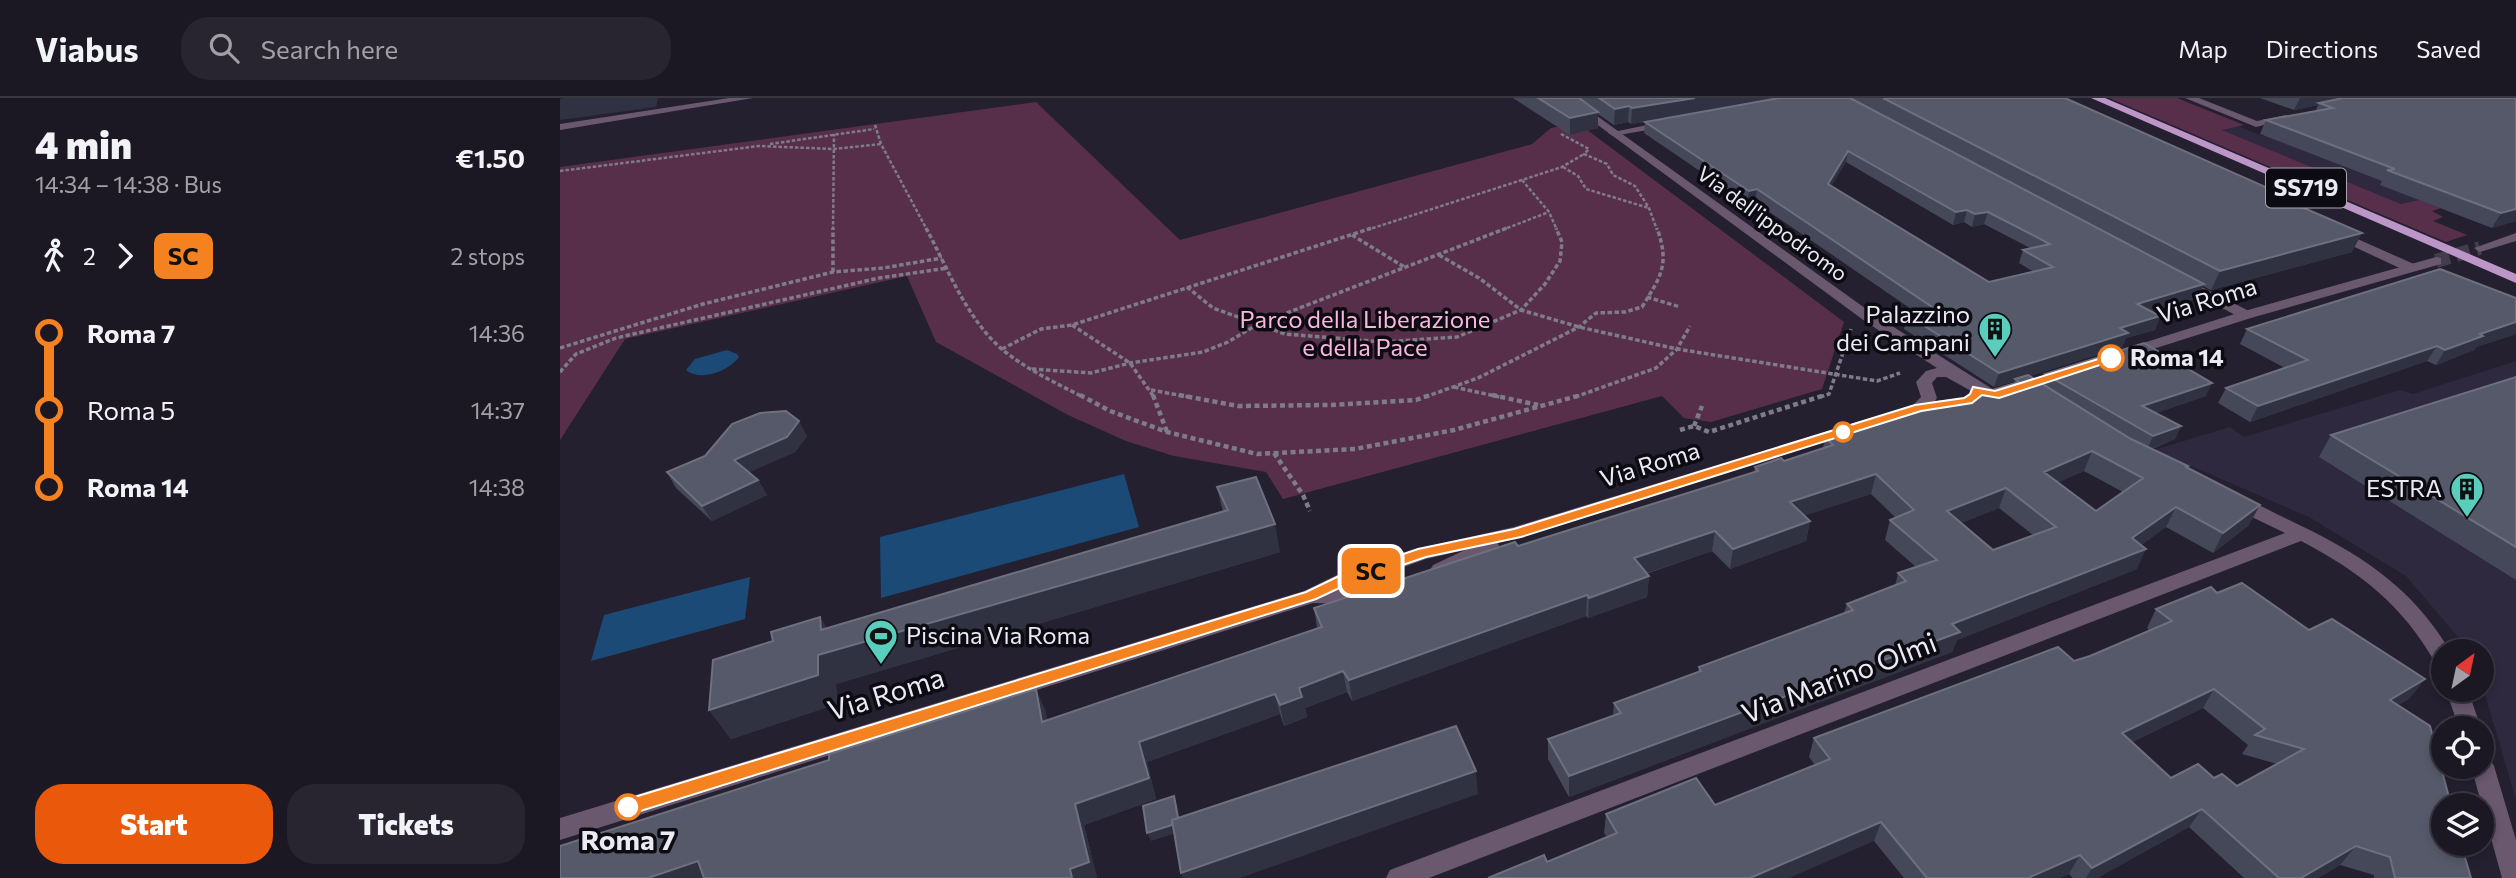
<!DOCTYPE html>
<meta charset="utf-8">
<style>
body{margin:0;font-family:Commissioner,sans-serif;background:#282531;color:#f1f3f6;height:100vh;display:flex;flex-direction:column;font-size:26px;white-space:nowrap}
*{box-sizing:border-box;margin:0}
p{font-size:23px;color:#a0a0a6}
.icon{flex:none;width:38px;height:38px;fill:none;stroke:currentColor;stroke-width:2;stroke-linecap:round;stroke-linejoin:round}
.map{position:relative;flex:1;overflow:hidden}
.side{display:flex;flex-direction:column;background:#1b1824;width:560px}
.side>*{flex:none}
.badge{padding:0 14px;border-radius:10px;font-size:24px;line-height:46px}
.needle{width:46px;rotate:33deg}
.tools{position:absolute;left:1871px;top:541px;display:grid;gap:14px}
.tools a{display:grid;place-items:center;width:63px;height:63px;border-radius:50%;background:#1b1824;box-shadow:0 4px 10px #0003,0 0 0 2px #393741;font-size:35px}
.map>.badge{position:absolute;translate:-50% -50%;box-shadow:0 0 0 4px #fff}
.legs{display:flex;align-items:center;gap:10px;height:77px;padding:0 35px;font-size:23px}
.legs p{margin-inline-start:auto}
.summary{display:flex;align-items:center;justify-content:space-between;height:119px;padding:0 35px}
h1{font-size:38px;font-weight:800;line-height:52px}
.action{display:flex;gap:14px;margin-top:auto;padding:14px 35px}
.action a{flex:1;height:80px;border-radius:28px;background:#ea580c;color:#fff;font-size:28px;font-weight:800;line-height:80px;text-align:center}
.action a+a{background:#282531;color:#f1f3f6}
ul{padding:0 35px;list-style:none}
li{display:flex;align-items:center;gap:24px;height:77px;font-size:26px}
li i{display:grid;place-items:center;width:10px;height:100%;margin:0 9px;background:currentColor}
li i::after{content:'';width:18px;height:18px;margin:-9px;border:5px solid;border-radius:50%;background:#1b1824}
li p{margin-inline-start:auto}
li:first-child i{background:linear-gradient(#0000 50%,currentColor 0)}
li:last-child i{background:linear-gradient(currentColor 50%,#0000 0)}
header{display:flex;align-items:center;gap:42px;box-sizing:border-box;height:98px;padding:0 35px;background:#1b1824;border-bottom:2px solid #393741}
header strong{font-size:33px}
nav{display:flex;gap:38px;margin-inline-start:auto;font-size:24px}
.search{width:490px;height:63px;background:#282531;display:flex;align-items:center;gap:18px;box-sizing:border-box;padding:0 24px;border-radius:28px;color:#a0a0a6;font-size:26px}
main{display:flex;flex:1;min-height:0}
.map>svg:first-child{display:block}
.built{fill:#2f293f}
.green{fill:#582f4a}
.water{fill:#1b4a76}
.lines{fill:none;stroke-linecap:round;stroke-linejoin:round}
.tertiary-tunnel{stroke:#423e4d;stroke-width:14;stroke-dasharray:14 7;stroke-linecap:butt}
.path-far2{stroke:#7f7c89;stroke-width:2.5;stroke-dasharray:3.5 2;stroke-linecap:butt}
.path-far1{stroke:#7f7c89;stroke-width:3.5;stroke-dasharray:4.5 2.5;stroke-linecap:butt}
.path{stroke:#7f7c89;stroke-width:4.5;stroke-dasharray:5 3.5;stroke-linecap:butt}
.minor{fill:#69586e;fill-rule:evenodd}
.tertiary{fill:#69586e;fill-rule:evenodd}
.trunk{fill:#bd96c8;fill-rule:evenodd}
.wall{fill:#454859;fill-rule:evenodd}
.shaded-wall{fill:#303141}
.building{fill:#565969;stroke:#6e707f;stroke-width:2;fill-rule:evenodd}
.line-1{fill:#f58220;stroke:#fff;stroke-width:2}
.stop-1-dot{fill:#fff;stroke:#f58220;stroke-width:3.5}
.labels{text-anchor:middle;stroke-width:7;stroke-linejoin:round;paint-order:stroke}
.far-street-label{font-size:21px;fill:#ebe9f4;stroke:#0d0b12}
.shield{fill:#0d0b12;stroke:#a8a6b0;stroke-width:2}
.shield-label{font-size:23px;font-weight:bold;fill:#ebe9f4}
.street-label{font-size:24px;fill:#ebe9f4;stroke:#0d0b12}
.poi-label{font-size:24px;fill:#ebe9f4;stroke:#0d0b12;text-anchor:end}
.park-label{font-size:24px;fill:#fbb6e1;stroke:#0d0b12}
.stop-label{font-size:24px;font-weight:bold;fill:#ebe9f4;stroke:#0d0b12;text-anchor:start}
.near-street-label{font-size:28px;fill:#ebe9f4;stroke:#0d0b12}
.near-stop-label{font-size:28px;font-weight:bold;fill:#ebe9f4;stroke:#0d0b12}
</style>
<header>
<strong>Viabus</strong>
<div class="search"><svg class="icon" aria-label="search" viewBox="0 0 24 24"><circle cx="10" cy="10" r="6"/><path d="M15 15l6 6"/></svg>Search here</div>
<nav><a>Map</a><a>Directions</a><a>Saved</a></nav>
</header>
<main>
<section class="side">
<div class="summary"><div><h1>4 min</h1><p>14:34 – 14:38 · Bus</p></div><b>€1.50</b></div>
<div class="legs"><svg class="icon" aria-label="walk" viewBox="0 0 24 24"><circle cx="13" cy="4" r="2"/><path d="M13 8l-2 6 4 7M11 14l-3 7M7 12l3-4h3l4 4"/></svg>2<svg class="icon" aria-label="forward" viewBox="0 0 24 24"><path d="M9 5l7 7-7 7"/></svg><b class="badge" style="background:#f58220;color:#111">SC</b><p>2 stops</p></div>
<ul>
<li><i style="color:#f58220"></i><b>Roma 7</b><p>14:36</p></li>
<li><i style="color:#f58220"></i><span>Roma 5</span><p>14:37</p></li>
<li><i style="color:#f58220"></i><b>Roma 14</b><p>14:38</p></li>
</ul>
<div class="action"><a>Start</a><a>Tickets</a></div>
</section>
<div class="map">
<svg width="1956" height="780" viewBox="0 0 1956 780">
<rect width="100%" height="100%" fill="#242030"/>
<g class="built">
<path d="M1678 28 1703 38 1712 36 1751 42 1859 102 1841 106 1660 31Z"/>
<path d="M1956 263V702L1922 586V553H1910L1846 478 1749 419 1594 352 1670 329 1684 339 1840 292 1853 296Z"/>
</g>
<g class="green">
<path d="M1549 0H1617L1684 27 1662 32 1841 106 1859 102 1881 110 1872 113 1883 119 1873 123 1907 137 1886 144Z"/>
<path d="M476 4 620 142 972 46 991 30 1018 25 1284 224 1262 291 1151 324 1124 320 1102 298 723 401 706 374 614 358 566 343 508 317 376 244 347 178 65 241 0 342V69Z"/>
</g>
<g class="water">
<path d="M167 252 177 256 179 259C169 273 140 284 126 272L135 261Z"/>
<path d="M564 376 579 429 321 500 320 439Z"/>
<path d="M190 479 185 521 31 563 44 517Z"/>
</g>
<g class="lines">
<path class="tertiary-tunnel" d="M1876 163 1920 150"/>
<g class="path-far2">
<path d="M315 27 321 46 367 132"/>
<path d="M1001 36 1029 51 1024 56 1047 66 1053 77 1075 88 1089 110 1097 132"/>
<path d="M210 46 314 31"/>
<path d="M1003 69 1018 78 1026 91 1089 110"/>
<path d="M0 73 199 48 274 51 321 46"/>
<path d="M962 82 989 114 997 132"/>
<path d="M273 132 274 36"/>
<path d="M807 132 1002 69 1024 56"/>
<path d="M942 132 989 114"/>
</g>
<g class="path-far1">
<path d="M366 130C388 171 407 222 444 253 468 272 496 285 523 299"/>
<path d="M792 137 846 170"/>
<path d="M879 157 919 180 961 212 1019 229 1117 251 1317 283 1340 275"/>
<path d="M273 174V130"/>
<path d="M627 189 653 210 725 236 824 244 897 239 961 212 985 186 1000 163 1002 144 996 130"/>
<path d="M1087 199 1120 209"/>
<path d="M512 227 570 265 594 299"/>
<path d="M0 250 143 206 273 174 323 170 382 160"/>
<path d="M442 251 481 231 512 227 812 130"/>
<path d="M472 271 531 275 570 265 643 254 668 244 698 226 947 130"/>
<path d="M0 274 16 256 56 240 319 180 388 170"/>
<path d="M894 289 940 299"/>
<path d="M591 292 629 299"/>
<path d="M865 299 918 280 1019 229 1036 215 1065 214 1082 209C1101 178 1110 167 1097 130"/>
<path d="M1015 299 1096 270 1117 251 1130 228"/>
<path d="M1260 299 1269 296 1291 231"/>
</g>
<g class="path">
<path d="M520 297 550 313 607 334 697 356 795 351 894 332 1021 297"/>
<path d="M593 297 607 334"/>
<path d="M619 297 678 308 770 307 856 302 870 297"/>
<path d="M932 297 978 307"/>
<path d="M1134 328 1142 308"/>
<path d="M1120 332 1134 328 1149 334 1265 297"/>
<path d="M714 355 743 397 750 413"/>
</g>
<g class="minor">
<path d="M1625 0H1639L1697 23 1726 17 1731 20 1696 29Z"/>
<path d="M1107 23 1111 24V28L1053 38 1048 35Z"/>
<path d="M1775 131 1856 167 1858 170 1856 173H1846L1771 138V132Z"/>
<path d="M1620 178 1691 214 1693 217 1691 220H1681L1615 185 1613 182Z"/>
<path d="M1675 398C1694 403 1712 414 1729 422 1797 454 1851 487 1890 553H1883V568L1876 566C1842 506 1800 474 1741 443L869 780H826L830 772 1725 435 1669 408 1666 404 1669 400Z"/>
<path d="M1886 592H1908L1921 630H1899Z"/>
<path d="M1922 658 1930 661 1934 668 1956 742V780H1942L1911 668H1922Z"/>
</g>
<g class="tertiary">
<path d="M169 0H193L0 32V26Z"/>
<path d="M1001 0H1012L1316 218 1442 297 1434 302 1421 298 1423 301 1421 304 1361 314 938 445 939 448 937 452 880 479 873 477 870 472 873 467 905 452 866 461 781 492 810 487 817 489 820 494 817 499 791 506 753 505 0 742V720L744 493 777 477 856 451 954 429 1353 307 1361 299 1356 284 1366 273 1377 270 1306 224ZM1377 279H1386L1420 298 1375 303 1377 300 1372 285Z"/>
<path d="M1956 135V143L1920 154 1914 150Z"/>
<path d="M1876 159 1881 160V166L1691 220 1571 258H1561L1559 255 1561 252 1681 214Z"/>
</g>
<path class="trunk" d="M1531 0H1545L1956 176V185Z"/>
</g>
<g class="wall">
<path d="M953 0H1505L1737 103 1735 106 1792 154 1651 192 1643 188 1638 200 1592 213 1600 218 1595 232 1566 240 1562 249 1470 278 1482 286 1485 276 1646 298 1596 315 1621 328 1615 341 1592 351 1628 368 1627 370 1689 427 1653 455 1606 429 1581 447 1577 471 1397 542 1392 554 1009 699 988 661V641L1053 618 1054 605 1138 574 1139 569 1284 515 1287 506 1335 488 1338 475 1356 469 1325 442 1330 422 1336 420 1311 396 1245 417 1250 423 1246 443 1170 471 1152 453 1086 476 1089 478 1087 499 1028 520 1026 518 792 603 787 594 745 610 747 619 724 628 720 616 587 664 596 701 524 727 537 780H0L269 662 485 611 487 622 757 530 754 510 958 448 1194 374 1195 369 1224 363 1263 350 1265 339 1320 325 1370 311 1454 285 1455 283 1434 289 1344 231 1347 217 1357 215 1195 104 1187 105 1084 35 1085 24 1071 26 1068 24 1054 27 1038 16V30L1010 37ZM1286 64 1393 127 1404 124 1412 129 1424 126 1470 150 1463 152 1459 165 1474 174 1429 184 1271 88ZM1524 373 1563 394 1536 413 1498 384ZM1439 410 1473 437 1433 452 1401 425Z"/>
<path d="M1700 0H1956V123L1932 130 1820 87 1822 83 1700 36 1706 22 1755 14 1758 7 1734 12Z"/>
<path d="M1956 200V236L1916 249 1914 252 1876 267 1867 263 1690 324 1658 305 1666 290 1725 270 1680 246 1687 231Z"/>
<path d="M1956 279V482L1759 359 1771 337Z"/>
<path d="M247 338 235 354 189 374 198 382 207 397 152 423 116 390 107 374Z"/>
<path d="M657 389 720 454 276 586 277 606 171 641 149 612 260 519 267 531 663 414Z"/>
<path d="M1657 495 1749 532 1850 600 1838 607 1911 780H1814V777L1780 767 1758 780H1684L1629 729 1537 780H1513L1509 776 1499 780H1344L1314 743 987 764 1047 739 1044 735 1046 716 1155 707 1255 667 1249 659 1254 640 1530 558 1590 533 1587 530 1596 511ZM1643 610 1688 647 1682 656 1717 666 1677 688 1654 680H1611L1572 644Z"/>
</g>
<g class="shaded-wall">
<path d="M4 0H98L96 9 0 22V1Z"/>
<path d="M1135 0H1229L1071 26 1072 10Z"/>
<path d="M1740 0H1792L1759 5 1758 7 1734 12Z"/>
<path d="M1069 8 1068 24 1054 27 1055 11Z"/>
<path d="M1038 14V30L1010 37V20Z"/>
<path d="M1288 53 1286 64 1265 98 1268 86Z"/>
<path d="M1197 91 1195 104 1187 105 1189 93Z"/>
<path d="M1956 111V123L1932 130 1941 115Z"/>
<path d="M1407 112 1404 124 1393 127 1396 114Z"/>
<path d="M1428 114 1424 126 1412 129 1415 116Z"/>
<path d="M1802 135 1792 154 1651 192 1660 173Z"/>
<path d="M1644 186 1638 200 1572 219 1577 206Z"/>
<path d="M1600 218 1595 232 1566 240 1562 249 1457 282 1455 281V283L1434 289 1439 275 1560 230Z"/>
<path d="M1956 224V236L1916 249 1914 252 1876 267 1885 252 1920 236Z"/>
<path d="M1877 248 1867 263 1690 324 1698 308Z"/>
<path d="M1652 285 1646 298 1576 322 1582 308Z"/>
<path d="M239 323 247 338 235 354 183 377 174 362Z"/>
<path d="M1621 328 1615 341 1587 352 1593 338Z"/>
<path d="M1532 353 1524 373 1477 394 1484 374Z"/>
<path d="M1316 376 1311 396 1226 424 1230 404Z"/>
<path d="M198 382 207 397 152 423 142 408Z"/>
<path d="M1446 390 1439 410 1381 433 1387 413Z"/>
<path d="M1700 407 1689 427 1653 455 1663 435Z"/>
<path d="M1616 409 1606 429 1562 460 1572 440Z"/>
<path d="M1250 423 1246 443 1170 471 1173 451Z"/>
<path d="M715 426 720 454 276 586 277 606 171 641 149 612 261 532 260 519 277 548Z"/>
<path d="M1155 433 1152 453 1072 480 1074 460Z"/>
<path d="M1586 451 1577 471 1397 542 1392 554 1009 699V678L1392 526Z"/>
<path d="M1089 478 1087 499 1028 520 1029 500Z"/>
<path d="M1027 497 1026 518 792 603 789 582Z"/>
<path d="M783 573 787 594 745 610 747 619 724 628 720 607 739 590Z"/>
<path d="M1865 581 1850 600 1815 621 1830 602Z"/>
<path d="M476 591 485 611 491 645 482 624Z"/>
<path d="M1654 591 1643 610 1551 654 1562 635Z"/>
<path d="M715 596 720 616 587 664 596 701 524 727 537 780H512L510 771 515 706 579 644Z"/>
<path d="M916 673 918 696 680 780H623L621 775Z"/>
<path d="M614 698 617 706 622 733 591 743 587 735Z"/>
<path d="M1642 711 1629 729 1537 780H1526L1532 770Z"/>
<path d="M1321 724 1314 743 1229 780H1190Z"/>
<path d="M1796 748 1780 767 1758 780H1741Z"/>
<path d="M1520 757 1509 776 1499 780H1468Z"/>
<path d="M138 763 153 780H88Z"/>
</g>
<g class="building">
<path d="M978 0H1019L1038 14 1010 20Z"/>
<path d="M1039 0H1135L1072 10 1069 8 1055 11Z"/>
<path d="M1219 0H1290L1644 186 1577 206 1600 218 1560 230 1568 235 1439 275 1347 217 1375 211 1197 91 1189 93 1085 24ZM1288 53 1396 114 1407 112 1415 116 1428 114 1490 146 1463 152 1493 169 1429 184 1268 86Z"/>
<path d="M1323 0H1505L1737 103 1730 104 1802 135 1660 173Z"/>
<path d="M1783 0H1956V111L1941 115 1827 72 1835 71 1706 22 1773 10 1759 5Z"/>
<path d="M1880 171 1956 200V224L1920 236 1923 238 1885 252 1877 248 1698 308 1666 290 1748 262 1687 231Z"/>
<path d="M1584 245 1652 285 1582 308 1621 328 1593 338 1485 276Z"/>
<path d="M1468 277 1571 341 1628 368 1626 369 1700 407 1663 435 1616 409 1572 440 1586 451 1392 526 1400 534 1009 678 988 641 1061 615 1054 605 1141 573 1139 569 1293 512 1287 506 1346 483 1338 475 1377 462 1330 422 1354 412 1316 376 1230 404 1250 423 1173 451 1155 433 1074 460 1089 478 1029 500 1027 497 789 582 783 573 739 590 742 599 720 607 715 596 579 644 589 680 515 706 529 764 510 771 512 780H144L138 763 88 780H0V748L269 662V656L476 591 482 624 762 529 754 510 955 444 958 448 1198 373 1195 369 1221 360 1224 363 1273 347 1265 339 1317 323 1320 325 1370 311 1459 284 1455 281ZM1532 353 1583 380 1536 413 1484 374ZM1446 390 1496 429 1433 452 1387 413Z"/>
<path d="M1956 279V449L1771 337Z"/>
<path d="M226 313 239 323 227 339 174 362 198 382 142 408 107 374 145 358 172 326 200 315Z"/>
<path d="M696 379 715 426 258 557V577L149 612 153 562 213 543 211 534 260 519 261 532 668 412 657 389Z"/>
<path d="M1682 485 1749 532 1772 521 1865 581 1830 602 1870 628 1891 707H1883V746H1901L1911 780H1835L1830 759 1796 748 1741 780H1719L1642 711 1532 770 1520 757 1468 780H1367L1321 724 1190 780H928L984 757 987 764 1057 735 1046 716 1136 680 1155 707 1270 661 1254 640 1498 549 1514 563 1530 558 1612 523 1596 511 1651 489 1657 495ZM1654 591 1705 631 1695 637 1744 651 1677 688 1662 676 1654 680 1638 666 1611 680 1562 635Z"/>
<path d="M896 628 916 673 621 775 612 722Z"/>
<path d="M614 698 618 720 612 722V727L587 735 583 708Z"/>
</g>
<path class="line-1" d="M1551 257 1555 258V262L1439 300 1422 297 1412 305 1361 313 961 439 866 459 790 485 756 501 68 717 62 715 59 709 62 703 68 701 746 494 779 478 858 451 954 431 1355 307 1404 300 1410 296 1413 289 1435 293Z"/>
<defs>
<symbol id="building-pin" viewBox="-11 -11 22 30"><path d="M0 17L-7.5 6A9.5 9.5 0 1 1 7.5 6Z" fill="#5acebc" stroke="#0d0b12"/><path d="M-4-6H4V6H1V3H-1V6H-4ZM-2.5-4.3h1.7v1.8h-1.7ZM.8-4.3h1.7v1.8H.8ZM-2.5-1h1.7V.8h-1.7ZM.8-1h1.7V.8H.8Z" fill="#111"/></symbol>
<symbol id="stadium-pin" viewBox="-11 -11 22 30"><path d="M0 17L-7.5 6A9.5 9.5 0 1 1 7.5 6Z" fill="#5acebc" stroke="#0d0b12"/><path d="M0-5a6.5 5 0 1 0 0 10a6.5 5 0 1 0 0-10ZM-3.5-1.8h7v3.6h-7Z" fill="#111"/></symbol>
</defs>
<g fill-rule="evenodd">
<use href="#building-pin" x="1416" y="212" width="38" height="52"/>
<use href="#building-pin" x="1888" y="372" width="38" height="52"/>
<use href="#stadium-pin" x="302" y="519" width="38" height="52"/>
</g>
<g class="stop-1-dot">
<circle cx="1551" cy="260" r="12"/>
<circle cx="1283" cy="334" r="9"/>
<circle cx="68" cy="709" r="12"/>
</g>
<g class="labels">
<g class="far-street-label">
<text transform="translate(1212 126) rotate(36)" y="7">Via dell'ippodromo</text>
</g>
<rect class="shield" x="1706" y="70.5" width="80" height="39" rx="5"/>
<g class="shield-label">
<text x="1746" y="98">SS719</text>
</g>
<g class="street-label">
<text transform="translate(1647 203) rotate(-17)" y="8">Via Roma</text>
<text transform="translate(1090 367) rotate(-17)" y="8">Via Roma</text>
</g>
<g class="poi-label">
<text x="1410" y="225">Palazzino<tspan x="1410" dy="28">dei Campani</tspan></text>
<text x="1882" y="399">ESTRA</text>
<text x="346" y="546" text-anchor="start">Piscina Via Roma</text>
</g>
<g class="park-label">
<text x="805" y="230">Parco della Liberazione<tspan x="805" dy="28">e della Pace</tspan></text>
</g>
<g class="stop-label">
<text x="1570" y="268">Roma 14</text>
</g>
<g class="near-street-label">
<text transform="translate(1279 580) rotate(-21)" y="10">Via Marino Olmi</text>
<text transform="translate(326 596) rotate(-17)" y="10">Via Roma</text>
</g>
<g class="near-stop-label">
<text x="68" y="752">Roma 7</text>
</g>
</g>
</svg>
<div class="tools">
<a><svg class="needle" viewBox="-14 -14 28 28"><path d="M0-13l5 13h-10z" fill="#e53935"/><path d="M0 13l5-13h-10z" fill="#a0a0a6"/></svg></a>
<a><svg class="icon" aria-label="locate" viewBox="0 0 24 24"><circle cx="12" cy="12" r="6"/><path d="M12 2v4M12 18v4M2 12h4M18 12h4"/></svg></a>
<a><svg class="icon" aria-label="layers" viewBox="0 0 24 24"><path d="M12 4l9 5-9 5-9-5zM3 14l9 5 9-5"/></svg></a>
</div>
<b class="badge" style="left:811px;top:473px;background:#f58220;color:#111">SC</b>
</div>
</main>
